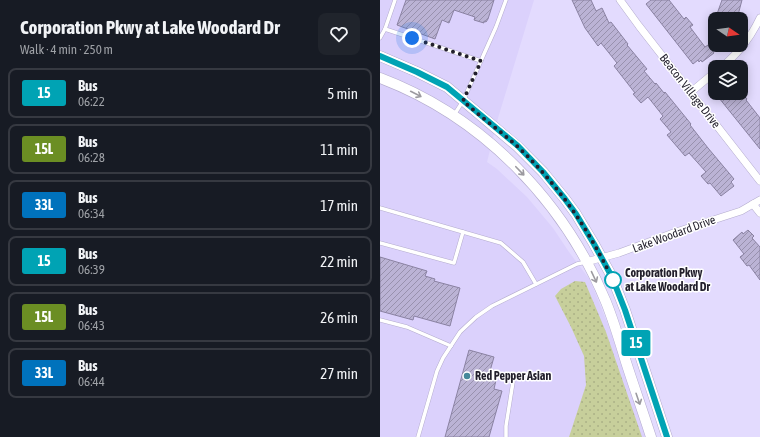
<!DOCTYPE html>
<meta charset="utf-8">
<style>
body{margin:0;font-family:"Asap Condensed",sans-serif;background:#20242c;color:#f1f3f6;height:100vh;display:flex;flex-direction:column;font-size:15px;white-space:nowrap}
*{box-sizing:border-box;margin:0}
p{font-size:13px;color:#9ea1a6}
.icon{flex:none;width:22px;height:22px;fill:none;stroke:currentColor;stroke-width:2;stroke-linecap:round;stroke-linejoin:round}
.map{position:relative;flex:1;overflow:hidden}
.sheet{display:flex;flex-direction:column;background:#171b24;width:380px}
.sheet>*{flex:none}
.badge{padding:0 8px;border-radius:3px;font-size:14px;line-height:26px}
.needle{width:26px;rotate:103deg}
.tools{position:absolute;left:328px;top:12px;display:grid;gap:8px}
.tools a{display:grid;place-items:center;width:40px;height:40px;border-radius:8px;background:#171b24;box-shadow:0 2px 10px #0003;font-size:20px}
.you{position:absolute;width:20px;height:20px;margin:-10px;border:3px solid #fff;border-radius:50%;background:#1a73e8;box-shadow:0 0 0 6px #1a73e833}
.map>.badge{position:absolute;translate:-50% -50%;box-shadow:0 0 0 2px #fff}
.round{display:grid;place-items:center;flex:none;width:42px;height:42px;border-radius:8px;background:#20242c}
.overview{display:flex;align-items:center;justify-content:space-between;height:68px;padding:0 20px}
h1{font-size:19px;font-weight:700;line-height:30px}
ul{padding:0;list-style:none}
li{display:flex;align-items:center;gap:12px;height:50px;margin:0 8px 6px;padding:0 12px;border:2px solid #363941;border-radius:8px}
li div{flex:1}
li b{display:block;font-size:15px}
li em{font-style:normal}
li .badge{min-width:44px;font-weight:700;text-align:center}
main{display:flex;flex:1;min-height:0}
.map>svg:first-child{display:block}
.built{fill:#dbd1fc}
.grass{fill:url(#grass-dots)}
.building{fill:url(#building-hatch);stroke:#8a82a2}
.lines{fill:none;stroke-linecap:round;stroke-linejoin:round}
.service-casing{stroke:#b4acce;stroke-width:4.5}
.minor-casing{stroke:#b4acce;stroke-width:8}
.secondary-casing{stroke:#b4acce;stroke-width:11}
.service{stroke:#fff;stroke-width:3.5}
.minor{stroke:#fff;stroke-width:7}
.secondary{stroke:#fff;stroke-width:10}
.oneway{stroke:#9c9aa0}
.line-casing{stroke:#fff;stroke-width:9}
.line{stroke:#00a3b4;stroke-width:6}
.walk{stroke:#221f2c;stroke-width:4;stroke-dasharray:0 7.2}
.stop-dot{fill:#fff;stroke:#00a3b4;stroke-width:2}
.poi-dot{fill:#46889a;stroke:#fff;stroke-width:1.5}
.labels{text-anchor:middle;stroke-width:3;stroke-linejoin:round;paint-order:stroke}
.street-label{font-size:12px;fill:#221f2c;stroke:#fff}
.stop-label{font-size:12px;font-weight:bold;fill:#221f2c;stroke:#fff;text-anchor:start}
.poi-label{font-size:12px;font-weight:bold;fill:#221f2c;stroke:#fff;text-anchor:start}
</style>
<main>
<section class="sheet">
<div class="overview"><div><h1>Corporation Pkwy at Lake Woodard Dr</h1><p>Walk · 4 min · 250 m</p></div><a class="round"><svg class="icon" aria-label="heart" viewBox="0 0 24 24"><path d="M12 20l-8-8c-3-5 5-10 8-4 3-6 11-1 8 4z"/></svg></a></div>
<ul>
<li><span class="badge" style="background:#00a3b4;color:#fff">15</span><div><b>Bus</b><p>06:22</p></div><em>5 min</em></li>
<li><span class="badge" style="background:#6b8e23;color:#fff">15L</span><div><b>Bus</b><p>06:28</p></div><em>11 min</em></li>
<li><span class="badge" style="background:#0072bc;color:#fff">33L</span><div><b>Bus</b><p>06:34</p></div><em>17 min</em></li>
<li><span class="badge" style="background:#00a3b4;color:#fff">15</span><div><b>Bus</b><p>06:39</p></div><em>22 min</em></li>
<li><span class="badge" style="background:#6b8e23;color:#fff">15L</span><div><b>Bus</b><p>06:43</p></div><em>26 min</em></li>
<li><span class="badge" style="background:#0072bc;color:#fff">33L</span><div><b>Bus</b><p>06:44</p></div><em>27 min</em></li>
</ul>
</section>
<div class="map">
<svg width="380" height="437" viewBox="0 0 380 437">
<defs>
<pattern id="grass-dots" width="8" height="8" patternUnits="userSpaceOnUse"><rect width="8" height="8" fill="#c7cf9b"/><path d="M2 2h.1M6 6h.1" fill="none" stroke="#abb186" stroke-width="1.8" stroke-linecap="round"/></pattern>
<pattern id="building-hatch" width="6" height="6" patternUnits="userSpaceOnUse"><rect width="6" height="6" fill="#bbb3d5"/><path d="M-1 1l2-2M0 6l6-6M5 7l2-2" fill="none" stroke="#9891ad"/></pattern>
</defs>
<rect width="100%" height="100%" fill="#e3dbfe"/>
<path class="built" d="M0 0H154L118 118 107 162 117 169 147 197 173 228 189 252 210 280 231 332 266 437H0Z"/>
<path class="grass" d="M195 281 205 282 226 332 262 437H189L206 385 204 356 191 327 175 296 181 289Z"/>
<g class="building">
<path d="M26 0H114L108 19 106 22 104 21V23L94 20 95 17 74 10 69 23 62 20 55 39 17 25Z"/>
<path d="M192 0H211L216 11 222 8 229 23 231 22 248 44 247 45 267 69 264 71 275 84 276 83 284 93 285 92 311 124 310 125 328 148 354 179 351 182 354 186 341 196 330 183 328 184 321 176 326 172 309 153 305 156 287 135 291 132 280 119 283 116 268 97 261 103 253 94 255 93 234 66 237 63 221 43 218 46 205 28Z"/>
<path d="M271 0H289L304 19 306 17 313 25 310 27 325 47 328 45 334 53 322 62 321 60 319 62 318 60 313 64 266 4Z"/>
<path d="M342 0H362L358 15 356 19H350L337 14Z"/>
<path d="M335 93H362L367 99 366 100 380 118V149Z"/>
<path d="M368 230 374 236 372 238 380 247V280L369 265 367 266 360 257 364 254 353 240 362 232 363 234Z"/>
<path d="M0 257 47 271 45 276 55 279 54 281 80 288 70 326 34 316 33 320 0 311Z"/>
<path d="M89 350 114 357 108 378 116 380 114 389 122 391 109 437H65Z"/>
</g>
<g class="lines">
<defs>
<g id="service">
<path d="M5 29 15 0"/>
<path d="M0 38 5 29 101 61"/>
<path d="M74 115 83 101 116 27 126 0"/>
<path d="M0 208 121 243 143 262 156 284"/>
<path d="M0 243 74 263 83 232"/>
<path d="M0 320 27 327 71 346"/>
<path d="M38 437 57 371 63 358 80 332 96 317 112 306 197 264 206 262"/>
<path d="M126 437V426L133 382"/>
</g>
<g id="minor">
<path d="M240 0 259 26 380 181"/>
<path d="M342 67C359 52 370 39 380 18"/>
<path d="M311 92 335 72"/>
<path d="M373 204 380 213"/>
<path d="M206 262 239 253 296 232 361 211 380 200"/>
</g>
<g id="secondary">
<path d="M0 56 37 72 67 87 138 147 163 172 185 199 196 214 214 244 232 277 245 310 287 437"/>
<path d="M0 78C103 117 184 201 226 302 234 322 240 342 246 362 254 387 263 412 271 437"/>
</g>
</defs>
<use href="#service" class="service-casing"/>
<use href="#minor" class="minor-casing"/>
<use href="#secondary" class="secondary-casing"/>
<use href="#service" class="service"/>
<use href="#minor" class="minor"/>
<use href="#secondary" class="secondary"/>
</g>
<defs><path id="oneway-shaft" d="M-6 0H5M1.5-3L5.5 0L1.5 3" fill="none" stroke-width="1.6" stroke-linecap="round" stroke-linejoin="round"/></defs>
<g class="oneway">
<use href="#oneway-shaft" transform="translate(36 94) rotate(27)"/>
<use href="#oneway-shaft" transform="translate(140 171) rotate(46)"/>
<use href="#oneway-shaft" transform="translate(214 277) rotate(65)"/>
<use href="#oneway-shaft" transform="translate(258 399) rotate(71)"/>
</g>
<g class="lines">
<defs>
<path id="line" d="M0 56 37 72 67 87 138 146 163 172 185 199 196 214 214 244 232 277 245 310 287 437"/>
</defs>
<use href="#line" class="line-casing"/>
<use href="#line" class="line"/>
<path class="walk" d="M32 38 101 61 83 101C101 117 120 131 137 146 171 178 199 215 220 255 225 264 229 272 233 280"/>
</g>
<circle class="stop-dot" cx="233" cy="280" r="8"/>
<circle class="poi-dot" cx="87" cy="376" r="4"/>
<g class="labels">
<g class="street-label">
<text transform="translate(310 91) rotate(52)" y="4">Beacon Village Drive</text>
<text transform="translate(294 234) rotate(-20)" y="4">Lake Woodard Drive</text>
</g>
<g class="stop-label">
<text x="245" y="277">Corporation Pkwy<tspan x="245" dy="14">at Lake Woodard Dr</tspan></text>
</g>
<g class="poi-label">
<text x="95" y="380">Red Pepper Asian</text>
</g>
</g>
</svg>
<div class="tools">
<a><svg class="needle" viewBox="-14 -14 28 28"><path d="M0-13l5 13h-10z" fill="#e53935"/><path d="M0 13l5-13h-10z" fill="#9ea1a6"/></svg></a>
<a><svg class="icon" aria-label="layers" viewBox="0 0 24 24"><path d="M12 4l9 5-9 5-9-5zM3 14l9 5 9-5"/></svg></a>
</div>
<div class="you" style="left:32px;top:38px"></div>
<b class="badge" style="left:256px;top:343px;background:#00a3b4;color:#fff">15</b>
</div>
</main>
